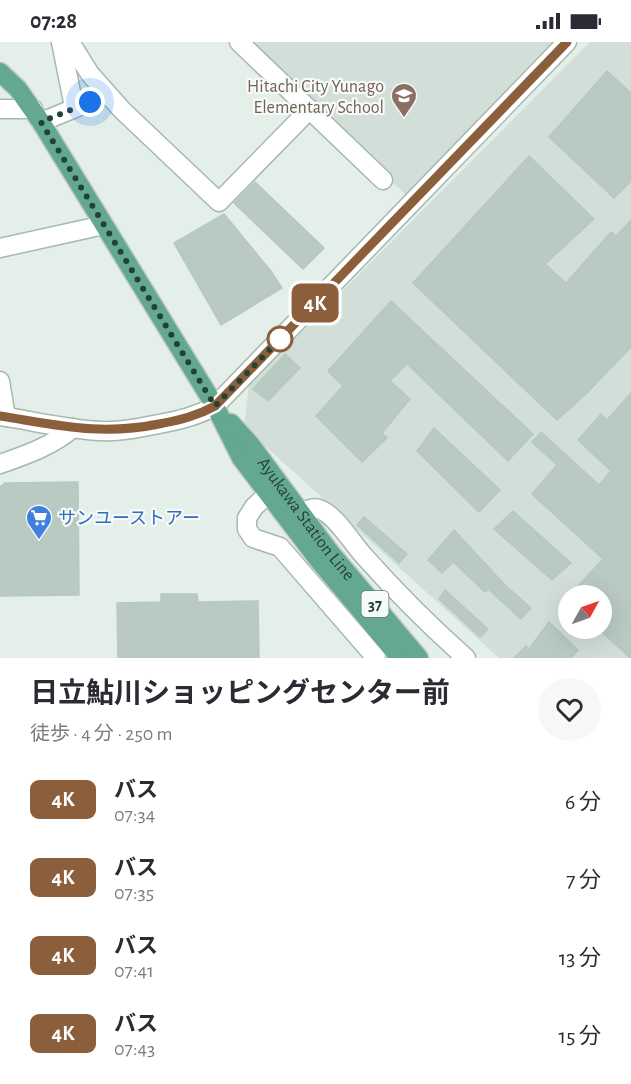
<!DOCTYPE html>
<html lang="ja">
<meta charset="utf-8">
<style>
body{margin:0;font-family:"Alegreya Sans","Noto Sans JP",sans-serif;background:#f7f7f7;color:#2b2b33;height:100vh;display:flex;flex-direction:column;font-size:22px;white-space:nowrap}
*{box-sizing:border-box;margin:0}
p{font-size:20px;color:#7c7c81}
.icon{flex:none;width:33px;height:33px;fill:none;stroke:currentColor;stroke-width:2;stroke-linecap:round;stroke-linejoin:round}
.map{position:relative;height:616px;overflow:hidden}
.panel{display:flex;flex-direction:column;background:#fff;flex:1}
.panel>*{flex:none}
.badge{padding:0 12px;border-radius:9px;font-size:21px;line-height:39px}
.needle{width:39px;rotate:50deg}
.fabs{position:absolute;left:558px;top:543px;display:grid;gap:12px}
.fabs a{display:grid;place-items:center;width:54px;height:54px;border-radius:50%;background:#fff;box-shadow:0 6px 24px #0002;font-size:30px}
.you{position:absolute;width:30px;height:30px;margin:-15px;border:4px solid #fff;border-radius:50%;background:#1a73e8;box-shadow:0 0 0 9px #1a73e833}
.map>.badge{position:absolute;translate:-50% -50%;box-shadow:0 0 0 3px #fff}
.round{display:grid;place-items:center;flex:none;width:63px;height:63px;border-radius:32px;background:#f7f7f7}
.headline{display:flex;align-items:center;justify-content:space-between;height:102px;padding:0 30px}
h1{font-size:28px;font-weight:700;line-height:45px}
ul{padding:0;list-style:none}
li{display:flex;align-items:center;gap:18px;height:78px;padding:0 30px}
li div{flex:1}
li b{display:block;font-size:22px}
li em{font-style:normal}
li .badge{min-width:66px;font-weight:700;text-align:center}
.status{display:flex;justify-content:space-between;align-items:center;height:42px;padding:0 30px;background:#fff;direction:ltr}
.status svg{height:16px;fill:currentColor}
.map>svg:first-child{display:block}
.built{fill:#d2dfd8;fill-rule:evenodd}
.building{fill:#b9cac2;stroke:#b6c9c0;stroke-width:1.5}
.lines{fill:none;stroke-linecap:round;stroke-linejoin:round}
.minor-casing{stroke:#a6b8b0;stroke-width:21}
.major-casing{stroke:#c1cac7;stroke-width:21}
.minor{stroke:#fff;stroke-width:18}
.major{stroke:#65a892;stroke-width:18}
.line-casing{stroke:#fff;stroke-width:14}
.line{stroke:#8b5e3c;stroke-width:9}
.walk{stroke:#224237;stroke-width:6;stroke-dasharray:0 10.8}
.stop-dot{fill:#fff;stroke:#8b5e3c;stroke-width:3}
.labels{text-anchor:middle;stroke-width:4.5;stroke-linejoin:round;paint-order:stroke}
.shield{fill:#f5fbf8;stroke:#617a71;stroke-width:1.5}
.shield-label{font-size:16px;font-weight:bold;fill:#224237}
.education-label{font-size:18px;fill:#785e54;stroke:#f5fbf8;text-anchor:end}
.street-label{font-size:18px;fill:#224237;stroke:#f5fbf8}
.shop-label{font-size:18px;fill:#366cbe;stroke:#f5fbf8;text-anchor:start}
</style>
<div class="status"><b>07:28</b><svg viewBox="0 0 49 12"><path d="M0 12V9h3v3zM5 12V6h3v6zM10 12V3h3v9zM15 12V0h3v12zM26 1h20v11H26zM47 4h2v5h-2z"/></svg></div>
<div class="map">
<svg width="631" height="616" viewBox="0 0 631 616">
<rect width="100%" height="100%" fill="#e4efe9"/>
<g class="built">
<path d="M248 0H555L406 153Z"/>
<path d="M590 0H631V616H499L244 385 249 343ZM568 554H602V586H568Z"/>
</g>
<g class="building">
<path d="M607 29 631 51V139L614 156 549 95Z"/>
<path d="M529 114 594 177 545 222 566 241 611 190 616 194 631 178V305L586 352 557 378 413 241Z"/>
<path d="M255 140 324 206 303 227 234 161Z"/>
<path d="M224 172 270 228 282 246 221 283 174 201Z"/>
<path d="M391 259 533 392 508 419 407 322 390 339 410 357 382 391 387 396 362 420 316 374 343 344 328 329Z"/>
<path d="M285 312 300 326 268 359 253 347Z"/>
<path d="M631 351V616H630L602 590V554H569L603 517 532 452 557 423 532 400 541 390 599 443 611 429 578 398 601 372 607 378Z"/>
<path d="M434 386 500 448 479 470 417 409Z"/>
<path d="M78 440 79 553 0 554V445L5 441Z"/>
<path d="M513 469 571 521 552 538 494 487Z"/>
<path d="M364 475 407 512 399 521 357 483Z"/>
<path d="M454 488 505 543 531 566 521 577 488 547 485 550 453 520 442 531 428 518Z"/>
<path d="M445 548 488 587 480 595 439 557Z"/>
<path d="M161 552H197L198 560 258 559 259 616H118L117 561 161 560Z"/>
<path d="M549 580 578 608 571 616H514L526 604 529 607Z"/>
</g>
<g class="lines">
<defs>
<g id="minor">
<path d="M61 0 74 65"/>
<path d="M70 0 90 32 122 68 219 160 310 67"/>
<path d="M239 0 383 138"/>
<path d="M0 67H33"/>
<path d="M41 80 90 60 105 49"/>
<path d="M0 206 104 183"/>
<path d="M0 339 6 375"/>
<path d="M0 374C33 379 66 387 100 389 120 390 140 386 159 382 180 378 197 374 215 364L567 0"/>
<path d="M0 422C26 413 52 404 73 386"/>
<path d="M268 452 254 465 247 476V487L253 496 280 505 376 616"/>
<path d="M301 471C307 468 313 465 319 467 335 472 352 501 364 514 396 550 430 584 466 616"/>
</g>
<g id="major">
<path d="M0 30 18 47 41 80 215 364 241 416 320 520 400 616"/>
<path id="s1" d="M231 381 251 403 330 510 419 616"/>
</g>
</defs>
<use href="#minor" class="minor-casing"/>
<use href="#major" class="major-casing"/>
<use href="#minor" class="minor"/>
<use href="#major" class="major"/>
</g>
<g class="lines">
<defs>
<path id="line" d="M0 374C58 383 100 394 159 382 180 378 197 374 215 364L567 0"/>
</defs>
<use href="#line" class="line-casing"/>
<use href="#line" class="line"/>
<path class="walk" d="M90 60 41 80 215 364 280 297"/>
</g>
<defs>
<symbol id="school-pin" viewBox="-11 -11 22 30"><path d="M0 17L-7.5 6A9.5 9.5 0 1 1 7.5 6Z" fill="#8d6e63" stroke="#f5fbf8"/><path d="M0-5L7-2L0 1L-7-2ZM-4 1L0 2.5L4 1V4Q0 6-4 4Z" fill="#fff"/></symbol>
<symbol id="supermarket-pin" viewBox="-11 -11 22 30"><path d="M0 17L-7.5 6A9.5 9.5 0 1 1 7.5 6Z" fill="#3f7fe0" stroke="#f5fbf8"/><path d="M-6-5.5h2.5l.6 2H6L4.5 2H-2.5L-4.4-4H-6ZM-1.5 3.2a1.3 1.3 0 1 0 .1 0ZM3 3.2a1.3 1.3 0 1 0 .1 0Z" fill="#fff"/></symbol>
</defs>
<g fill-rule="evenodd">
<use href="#school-pin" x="389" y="39" width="30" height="40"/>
<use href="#supermarket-pin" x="24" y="461" width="30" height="40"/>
</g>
<circle class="stop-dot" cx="280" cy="297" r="12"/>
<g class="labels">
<rect class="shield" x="361.5" y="549" width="27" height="26" rx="4.5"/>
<g class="shield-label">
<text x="375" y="568">37</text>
</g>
<g class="education-label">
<text x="384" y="50">Hitachi City Yunago<tspan x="384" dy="21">Elementary School</tspan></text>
</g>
<g class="street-label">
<text dy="6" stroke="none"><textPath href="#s1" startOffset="122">Ayukawa Station Line</textPath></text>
</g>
<g class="shop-label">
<text x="58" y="482">サンユーストアー</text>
</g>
</g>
</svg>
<div class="fabs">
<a><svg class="needle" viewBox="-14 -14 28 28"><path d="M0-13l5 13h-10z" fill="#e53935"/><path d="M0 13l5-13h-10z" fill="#7c7c81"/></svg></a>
</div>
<div class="you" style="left:90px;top:60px"></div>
<b class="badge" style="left:315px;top:261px;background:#8b5e3c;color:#fff">4K</b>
</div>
<section class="panel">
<div class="headline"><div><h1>日立鮎川ショッピングセンター前</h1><p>徒歩 · 4 分 · 250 m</p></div><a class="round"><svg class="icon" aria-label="heart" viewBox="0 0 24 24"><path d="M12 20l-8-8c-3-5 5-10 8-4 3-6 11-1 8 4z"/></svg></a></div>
<ul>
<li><span class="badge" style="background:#8b5e3c;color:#fff">4K</span><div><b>バス</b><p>07:34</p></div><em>6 分</em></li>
<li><span class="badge" style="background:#8b5e3c;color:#fff">4K</span><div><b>バス</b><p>07:35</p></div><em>7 分</em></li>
<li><span class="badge" style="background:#8b5e3c;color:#fff">4K</span><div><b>バス</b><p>07:41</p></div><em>13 分</em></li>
<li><span class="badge" style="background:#8b5e3c;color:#fff">4K</span><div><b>バス</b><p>07:43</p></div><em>15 分</em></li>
</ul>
</section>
